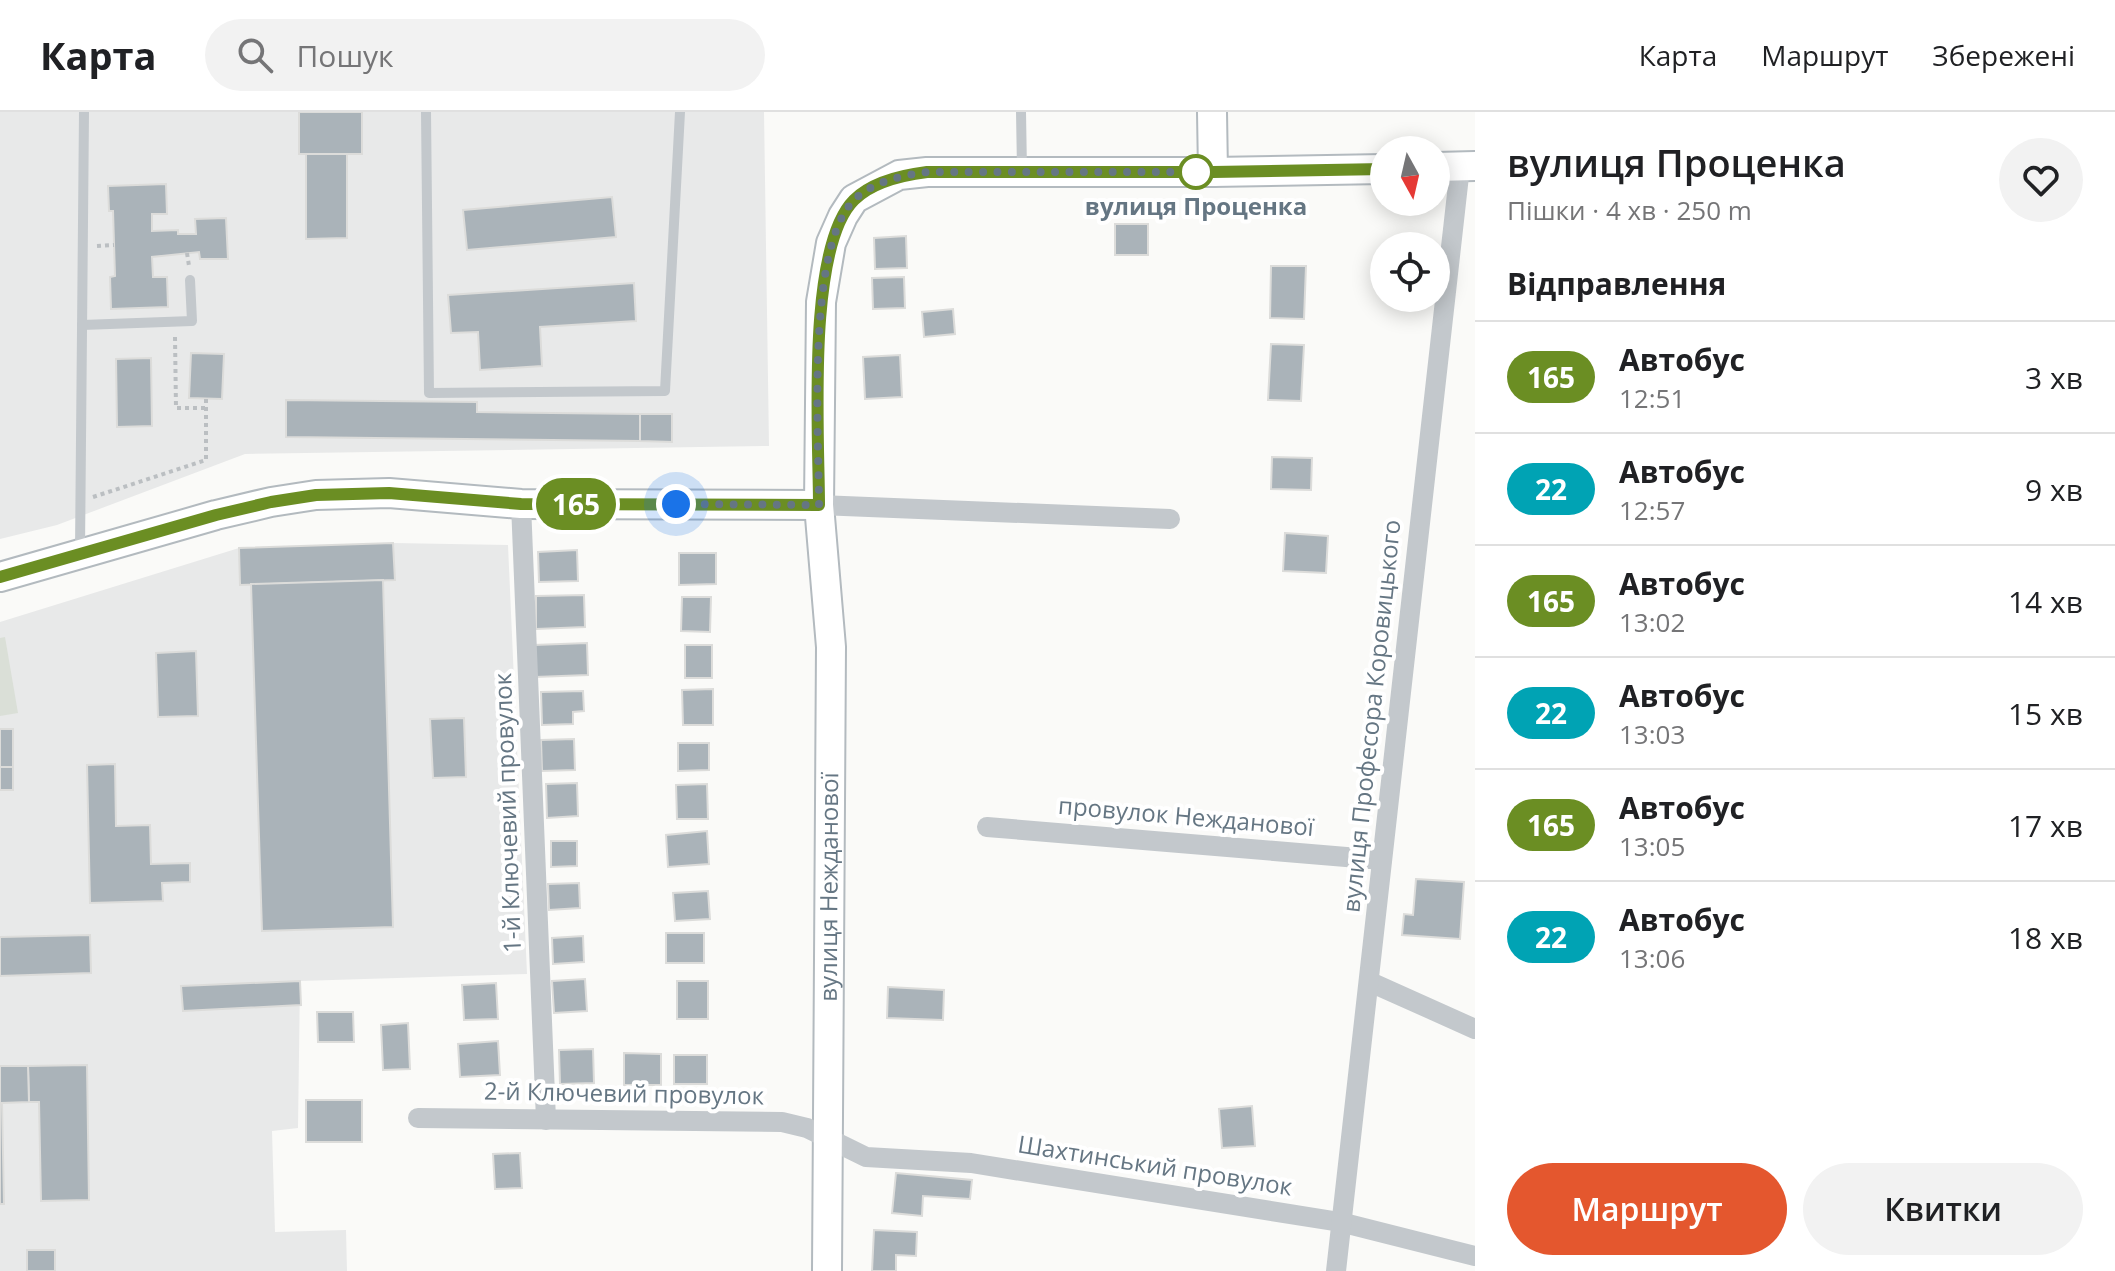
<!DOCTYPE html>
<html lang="uk">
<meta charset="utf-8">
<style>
body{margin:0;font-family:"Open Sans",sans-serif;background:#f2f2f2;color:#202124;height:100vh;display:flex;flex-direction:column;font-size:30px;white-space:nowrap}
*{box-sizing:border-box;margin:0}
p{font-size:26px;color:#757577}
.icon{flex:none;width:44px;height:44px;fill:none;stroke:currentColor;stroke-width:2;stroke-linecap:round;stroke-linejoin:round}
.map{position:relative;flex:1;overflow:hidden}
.details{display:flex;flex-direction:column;background:#fff;width:640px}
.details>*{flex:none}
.badge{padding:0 16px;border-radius:26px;font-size:28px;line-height:52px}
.needle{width:52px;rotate:172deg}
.buttons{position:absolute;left:1370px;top:24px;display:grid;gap:16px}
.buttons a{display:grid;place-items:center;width:80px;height:80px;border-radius:50%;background:#fff;box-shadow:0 4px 20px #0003;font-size:40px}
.you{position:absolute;width:40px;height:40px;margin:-20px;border:6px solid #fff;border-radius:50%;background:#1a73e8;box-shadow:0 0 0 12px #1a73e833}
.map>.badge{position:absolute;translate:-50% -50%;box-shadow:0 0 0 4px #fff}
h2{padding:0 32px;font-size:30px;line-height:72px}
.round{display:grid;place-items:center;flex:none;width:84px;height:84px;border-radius:42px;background:#f2f2f2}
.head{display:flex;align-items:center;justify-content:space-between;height:136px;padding:0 32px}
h1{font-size:38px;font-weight:600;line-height:60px}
.cta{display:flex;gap:16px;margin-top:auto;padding:16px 32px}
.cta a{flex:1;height:92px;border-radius:48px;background:#e4572e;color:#fff;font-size:32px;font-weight:600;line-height:92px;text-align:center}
.cta a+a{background:#f2f2f2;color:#202124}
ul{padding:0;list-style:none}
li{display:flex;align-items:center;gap:24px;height:112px;padding:0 32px;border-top:2px solid #e0e0e0}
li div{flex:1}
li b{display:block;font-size:30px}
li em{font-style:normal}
li .badge{min-width:88px;font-weight:700;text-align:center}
header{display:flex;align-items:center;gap:48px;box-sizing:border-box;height:112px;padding:0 40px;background:#fff;border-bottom:2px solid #e0e0e0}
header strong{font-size:38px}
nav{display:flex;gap:44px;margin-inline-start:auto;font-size:28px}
.search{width:560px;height:72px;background:#f2f2f2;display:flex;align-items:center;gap:20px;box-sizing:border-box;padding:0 28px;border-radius:44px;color:#757577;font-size:30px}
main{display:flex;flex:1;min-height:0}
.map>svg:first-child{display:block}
.built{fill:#e8e9e9}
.green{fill:#dadfd7}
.building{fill:#aab3b9;stroke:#dcdcda;stroke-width:2}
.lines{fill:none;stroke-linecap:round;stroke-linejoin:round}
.secondary-casing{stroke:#b3babf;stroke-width:32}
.path{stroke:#bbbfc2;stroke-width:4;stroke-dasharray:4 4;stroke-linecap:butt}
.lane{stroke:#c3c8cc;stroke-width:10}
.street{stroke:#c3c8cc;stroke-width:20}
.secondary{stroke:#fff;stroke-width:28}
.line-casing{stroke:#fff;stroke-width:18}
.line{stroke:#6b8e23;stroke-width:12}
.walk{stroke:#657683;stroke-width:8;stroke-dasharray:0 14.4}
.stop-dot{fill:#fff;stroke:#6b8e23;stroke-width:4}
.labels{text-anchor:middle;stroke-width:8;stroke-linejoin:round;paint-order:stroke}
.stop-label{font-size:24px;font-weight:bold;fill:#657683;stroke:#fff}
.street-label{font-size:24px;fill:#657683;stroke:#fff}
</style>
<header>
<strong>Карта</strong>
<div class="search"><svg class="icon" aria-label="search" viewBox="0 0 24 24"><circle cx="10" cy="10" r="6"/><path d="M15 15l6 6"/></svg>Пошук</div>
<nav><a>Карта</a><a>Маршрут</a><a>Збережені</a></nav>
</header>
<main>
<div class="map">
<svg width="1475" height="1159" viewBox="0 0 1475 1159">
<rect width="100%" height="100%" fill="#fafaf8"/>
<g class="built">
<path d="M0 0H764L769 334 245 342 57 413 0 427Z"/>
<path d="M393 431 508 433 527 862 300 869 298 1016 272 1019 275 1120 346 1118 347 1159H0V510L239 436Z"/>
</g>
<path class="green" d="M5 525 18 601 0 604V526Z"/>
<g class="building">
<rect x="299" y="0" width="63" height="42"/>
<path d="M306 42H347V126L306 127Z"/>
<path d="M166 72 167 102H152V119L178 118V122H196L195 107 226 106 228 147H200L199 140 152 145 153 165H167L168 195 111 197 110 165 115 164 113 99H109L108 74Z"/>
<path d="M612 85 616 125 467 138 463 98Z"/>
<rect x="1115" y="112" width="33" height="31"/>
<path d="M906 124 907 156 875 157 874 126Z"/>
<path d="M1271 154H1306L1304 207 1270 206Z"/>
<path d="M904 165 905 196 873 197 872 166Z"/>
<path d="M634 171 636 209 540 215 542 254 480 258 478 220 451 221 448 183Z"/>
<path d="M953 197 955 222 924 225 922 200Z"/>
<path d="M1271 232 1304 233 1301 289 1268 288Z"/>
<path d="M191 241 224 242 222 287 189 286Z"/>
<path d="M900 243 902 285 865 287 863 245Z"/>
<path d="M151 246 152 314 117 315 116 247Z"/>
<path d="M286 288 477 290V300L640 302V329L286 325Z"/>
<path d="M640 302H672V330L640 329Z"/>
<path d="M1272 345 1312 346 1311 378 1271 377Z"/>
<path d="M1285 421 1328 424 1326 461 1283 459Z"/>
<path d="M393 431 395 468 240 473 239 436Z"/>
<path d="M577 438 578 469 539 470 538 440Z"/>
<path d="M679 441H716V472L679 473Z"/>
<path d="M383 468 393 815 262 819 251 472Z"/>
<path d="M584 483 585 515 536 517V484Z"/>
<path d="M682 485H711L710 520 681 519Z"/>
<path d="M587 531 588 563 535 565 534 533Z"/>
<rect x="685" y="533" width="27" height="33"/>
<path d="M196 539 198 604 158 605 156 541Z"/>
<path d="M713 577V613H683L682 578Z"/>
<path d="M583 579 584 599 573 600V612L542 613 541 580Z"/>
<path d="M464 606 466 665 433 666 430 607Z"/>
<rect x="0" y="617" width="13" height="38"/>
<path d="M574 627 575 658 542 659 541 628Z"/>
<path d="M678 631H709V658L678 659Z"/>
<path d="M115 652 116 714 150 713 151 752 190 751V770L162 771 163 789 90 791 87 653Z"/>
<rect x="0" y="655" width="13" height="23"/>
<path d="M577 671 578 704 547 706 546 672Z"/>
<path d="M707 672 708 707H677L676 673Z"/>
<path d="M707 719 709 752 668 755 666 723Z"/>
<path d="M551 729H577V754L551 755Z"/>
<path d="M1416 767 1464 770 1460 827 1402 823 1404 802 1413 803Z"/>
<path d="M579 771 580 796 549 798 548 772Z"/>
<path d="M708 779 710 807 675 809 673 781Z"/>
<rect x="666" y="821" width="38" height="30"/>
<path d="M90 823 91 861 0 864V825Z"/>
<path d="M583 824 584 850 553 852 552 826Z"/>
<path d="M585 867 587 899 554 901 552 869Z"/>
<path d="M300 869 301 893 183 899 181 874Z"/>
<rect x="677" y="869" width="31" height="38"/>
<path d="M496 871 498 907 464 908 462 873Z"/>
<path d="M888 875 944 878 943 908 887 906Z"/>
<path d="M317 900H353L354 930H318Z"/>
<path d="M408 911 410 957 383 958 381 913Z"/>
<path d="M498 929 500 963 460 965 458 932Z"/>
<path d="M593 937 594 971 560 972 559 938Z"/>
<path d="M624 941 661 942V973H624Z"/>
<rect x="674" y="943" width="33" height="29"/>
<path d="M87 953 89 1088 41 1089 39 990H29L28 954Z"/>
<path d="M0 954H28L29 990 2 991 4 1092H0Z"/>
<rect x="306" y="988" width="56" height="42"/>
<path d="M1252 994 1255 1034 1222 1036 1219 997Z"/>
<path d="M520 1041 522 1076 495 1077 493 1042Z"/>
<path d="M896 1061 972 1068 970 1087 923 1084 922 1104 892 1101Z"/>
<path d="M874 1118 917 1120 916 1144 896 1143V1159H872Z"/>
<rect x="27" y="1138" width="28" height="21"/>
</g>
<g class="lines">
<defs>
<g id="secondary">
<path d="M1212 0 1213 60"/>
<path d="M1436 55 1475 54"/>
<path d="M0 465 216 403 271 390 316 383 389 381 521 392 819 393"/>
<path id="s1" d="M827 1159 831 535 819 393 821 190 831 131 843 104 854 87 899 63 927 60H1213L1384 57"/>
</g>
</defs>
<use href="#secondary" class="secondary-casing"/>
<g class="path">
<path d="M97 134 114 133"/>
<path d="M187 141 189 154"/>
<path d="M175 225 176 296H206"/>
<path d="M93 385 206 348V286"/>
</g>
<g class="lane">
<path d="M426 0 429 281 665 279 680 0"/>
<path d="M1021 0 1022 58"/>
<path d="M82 213 192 209 190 168"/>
<path d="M80 438 84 0"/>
</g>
<g class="street">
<path d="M521 392 546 1008"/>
<path d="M819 393 1170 407"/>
<path d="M987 715 1382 748"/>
<path d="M1370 870 1475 917"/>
<path d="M418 1006 782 1010 807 1016 866 1045 971 1051 1340 1110 1475 1144"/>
<path d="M1336 1159 1460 55"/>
</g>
<use href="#secondary" class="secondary"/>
</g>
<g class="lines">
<defs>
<path id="line" d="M0 465 216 403 271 390 316 383 389 381 521 392 819 393C819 325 806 136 854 88 872 70 903 63 927 60H1213L1384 57"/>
</defs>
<use href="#line" class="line-casing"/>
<use href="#line" class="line"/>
<path class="walk" d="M676 392 819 393C819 325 806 136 854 88 872 70 903 63 927 60H1196"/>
</g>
<circle class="stop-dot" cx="1196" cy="60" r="16"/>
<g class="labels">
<g class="stop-label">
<text x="1196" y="103">вулиця Проценка</text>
</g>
<g class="street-label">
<text transform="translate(1372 604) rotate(-84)" y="8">вулиця Професора Коровицького</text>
<text transform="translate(508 701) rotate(-92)" y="8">1-й Ключевий провулок</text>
<text transform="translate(1186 705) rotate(5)" y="8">провулок Нежданової</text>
<text dy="8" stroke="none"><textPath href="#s1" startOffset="384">вулиця Нежданової</textPath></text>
<text transform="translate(624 982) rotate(1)" y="8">2-й Ключевий провулок</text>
<text transform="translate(1155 1054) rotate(9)" y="8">Шахтинський провулок</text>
</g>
</g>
</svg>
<div class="buttons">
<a><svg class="needle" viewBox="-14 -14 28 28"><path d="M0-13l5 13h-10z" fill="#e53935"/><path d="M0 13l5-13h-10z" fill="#757577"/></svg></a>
<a><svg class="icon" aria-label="locate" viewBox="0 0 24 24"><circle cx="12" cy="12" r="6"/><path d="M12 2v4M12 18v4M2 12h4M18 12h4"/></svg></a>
</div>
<div class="you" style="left:676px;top:392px"></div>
<b class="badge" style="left:576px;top:392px;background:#6b8e23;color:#fff">165</b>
</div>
<section class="details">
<div class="head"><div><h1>вулиця Проценка</h1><p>Пішки · 4 хв · 250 m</p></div><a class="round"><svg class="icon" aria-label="heart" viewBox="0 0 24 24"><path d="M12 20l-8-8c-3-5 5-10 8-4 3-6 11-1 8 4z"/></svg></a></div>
<h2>Відправлення</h2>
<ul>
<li><span class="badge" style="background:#6b8e23;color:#fff">165</span><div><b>Автобус</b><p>12:51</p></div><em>3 хв</em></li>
<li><span class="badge" style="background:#00a3b4;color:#fff">22</span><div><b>Автобус</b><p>12:57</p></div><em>9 хв</em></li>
<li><span class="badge" style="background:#6b8e23;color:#fff">165</span><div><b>Автобус</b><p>13:02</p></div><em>14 хв</em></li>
<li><span class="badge" style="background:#00a3b4;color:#fff">22</span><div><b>Автобус</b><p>13:03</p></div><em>15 хв</em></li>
<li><span class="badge" style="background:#6b8e23;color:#fff">165</span><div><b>Автобус</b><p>13:05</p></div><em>17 хв</em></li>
<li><span class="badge" style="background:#00a3b4;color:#fff">22</span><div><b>Автобус</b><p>13:06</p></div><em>18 хв</em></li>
</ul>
<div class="cta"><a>Маршрут</a><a>Квитки</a></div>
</section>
</main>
